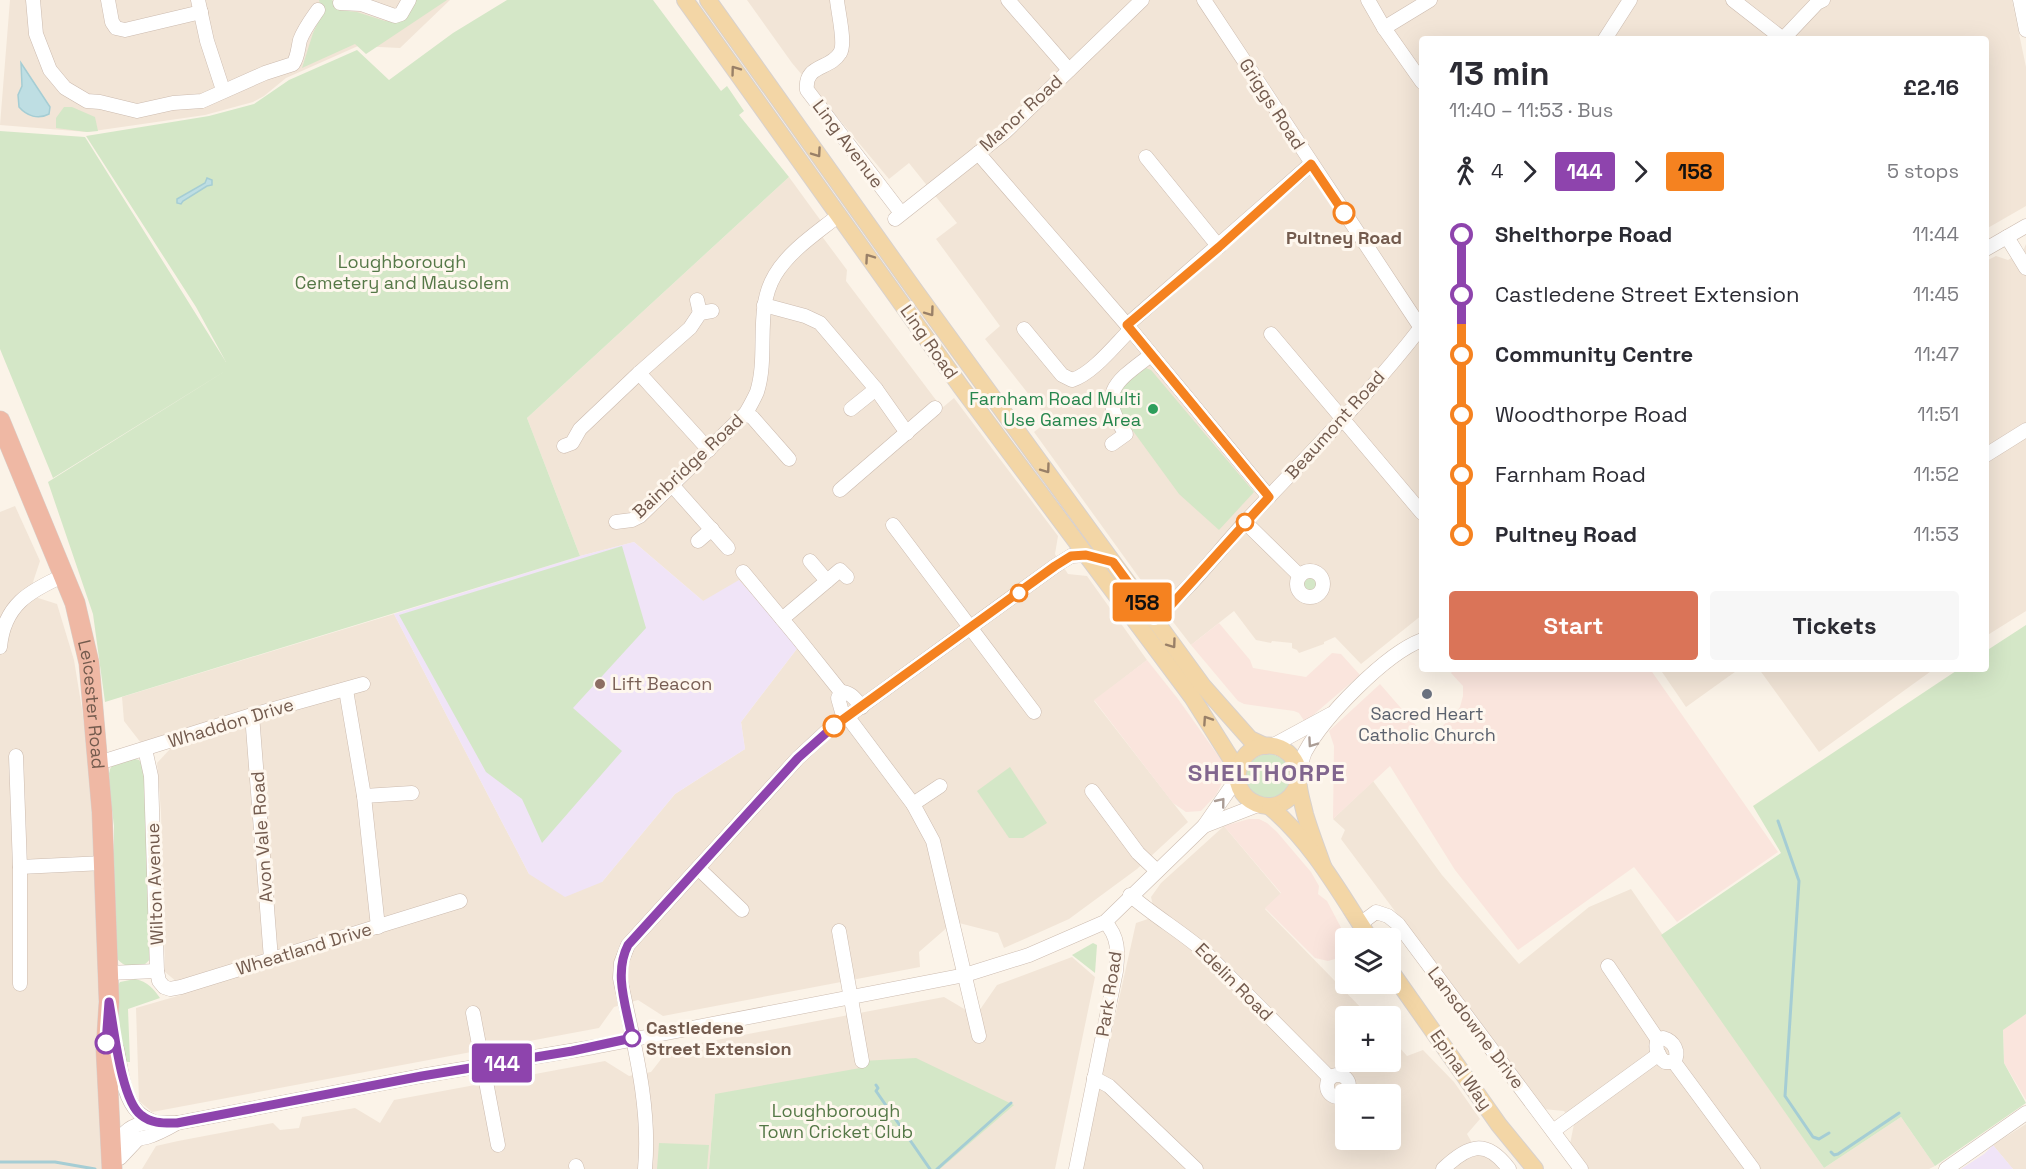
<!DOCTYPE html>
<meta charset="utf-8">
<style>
body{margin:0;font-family:"Space Grotesk",sans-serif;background:#f7f7f7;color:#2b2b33;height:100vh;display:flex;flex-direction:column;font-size:22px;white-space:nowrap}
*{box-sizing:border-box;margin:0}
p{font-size:20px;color:#7c7c81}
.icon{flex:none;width:33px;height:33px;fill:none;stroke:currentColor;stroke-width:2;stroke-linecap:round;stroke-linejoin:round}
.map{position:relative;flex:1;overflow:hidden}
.panel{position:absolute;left:1419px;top:36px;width:570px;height:636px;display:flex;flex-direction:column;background:#fff;border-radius:6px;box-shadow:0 6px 24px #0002}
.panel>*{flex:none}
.badge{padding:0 12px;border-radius:4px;font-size:21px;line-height:39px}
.tools{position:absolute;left:1335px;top:928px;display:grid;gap:12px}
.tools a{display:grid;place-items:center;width:66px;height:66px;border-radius:6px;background:#fff;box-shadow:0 6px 24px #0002;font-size:30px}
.map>.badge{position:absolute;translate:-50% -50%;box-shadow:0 0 0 3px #fff}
.legs{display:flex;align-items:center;gap:9px;height:66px;padding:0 30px;font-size:20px}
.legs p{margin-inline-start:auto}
.overview{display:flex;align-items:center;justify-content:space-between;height:102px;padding:0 30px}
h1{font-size:33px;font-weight:700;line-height:45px}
.button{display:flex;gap:12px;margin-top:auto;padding:12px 30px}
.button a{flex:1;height:69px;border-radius:6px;background:#da7458;color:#fff;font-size:24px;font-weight:700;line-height:69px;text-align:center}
.button a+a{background:#f7f7f7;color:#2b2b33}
ul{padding:0 30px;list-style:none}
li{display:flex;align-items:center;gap:21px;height:60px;font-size:22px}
li i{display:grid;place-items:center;width:9px;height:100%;margin:0 8px;background:currentColor}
li i::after{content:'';width:15px;height:15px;margin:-8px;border:4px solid;border-radius:50%;background:#fff}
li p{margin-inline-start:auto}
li:first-child i{background:linear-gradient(#0000 50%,currentColor 0)}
li:last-child i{background:linear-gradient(currentColor 50%,#0000 0)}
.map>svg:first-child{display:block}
.residential{fill:#f2e5d7;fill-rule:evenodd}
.commercial{fill:#fae5dd}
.education{fill:#f0e4f7}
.green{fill:#d4e7c7}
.water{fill:#bedee3;stroke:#a5cdd4;stroke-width:1.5}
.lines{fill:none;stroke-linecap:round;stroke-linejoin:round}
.stream{stroke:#a5cdd4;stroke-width:3}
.minor-casing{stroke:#ccbbaf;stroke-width:15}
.major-casing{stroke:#d8d1cd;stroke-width:18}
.highway-casing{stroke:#d8d1cd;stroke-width:21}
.minor{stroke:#fff;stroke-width:14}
.major{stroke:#f3d6a6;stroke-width:16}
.highway{stroke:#efb8a4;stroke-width:20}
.oneway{stroke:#998068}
.oneway2{stroke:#ab9d95}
.line-1-casing{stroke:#fff;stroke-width:14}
.line-2-casing{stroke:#fff;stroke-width:14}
.line-1{stroke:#8e44ad;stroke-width:9}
.line-2{stroke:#f58220;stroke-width:9}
.stop-2-dot{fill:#fff;stroke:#f58220;stroke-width:3}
.leisure-dot{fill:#2e9e5b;stroke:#fef7ee;stroke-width:2}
.education-dot{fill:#8d6e63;stroke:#fef7ee;stroke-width:2}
.worship-dot{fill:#6b7280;stroke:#fef7ee;stroke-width:2}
.stop-1-dot{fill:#fff;stroke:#8e44ad;stroke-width:3}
.labels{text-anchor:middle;stroke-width:6;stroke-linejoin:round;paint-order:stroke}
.street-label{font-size:18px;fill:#735b4e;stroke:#fef7ee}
.stop-label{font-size:18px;font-weight:bold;fill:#735b4e;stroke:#fef7ee}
.park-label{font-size:18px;fill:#557847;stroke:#fef7ee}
.leisure-label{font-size:18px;fill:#27864d;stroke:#fef7ee;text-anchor:end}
.education-label{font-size:18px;fill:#785e54;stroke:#fef7ee;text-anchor:start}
.worship-label{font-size:18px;fill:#5b616d;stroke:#fef7ee}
.district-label{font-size:24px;font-weight:bold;letter-spacing:1.5px;fill:#81668e;stroke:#fef7ee}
</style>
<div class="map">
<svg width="2026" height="1169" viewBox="0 0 2026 1169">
<rect width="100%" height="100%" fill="#fbf3e8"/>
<g class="residential">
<path d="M10 0H450L400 48 358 46 286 78 264 96 253 102 205 115 87 132 0 125Z"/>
<path d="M747 0H2012L2026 67V206L1986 229V39H1422V615L1361 664 1335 637 1324 642V644L1299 653 1297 650 1292 648V643L1272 641 1271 643 1256 640 1234 611 1191 645 1143 583 1034 432 1049 420 985 339 1000 326 936 239 957 223 909 163 889 179 792 63Z"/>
<path d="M789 177 821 221 815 227 847 270 846 281 942 408 954 398 1058 536 1055 554 1068 574 1087 576 1147 660 1094 701 1188 822 1137 869 1069 919 1004 948 998 933 959 923 950 925 919 952 920 967 663 1016 638 1000 614 1007 599 1028 152 1112 139 1101 136 1008 181 995 177 982 165 972 161 812 157 763 171 748 167 735 141 743 124 721 122 697 394 614 529 874 602 882 675 794 745 749 741 722 799 646 703 601 634 542 580 556 527 418Z"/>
<path d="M2026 244V611L1986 636V261L1996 256 2008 260 2023 251Z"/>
<path d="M15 506 40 561 32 585 35 597 57 604 74 660 82 709 90 771 95 879 103 1169H0V512Z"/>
<path d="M1660 669H1739L1686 707Z"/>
<path d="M1759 669H1934L1819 752Z"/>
<path d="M1373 781 1442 875 1519 964 1589 907 1631 889 1824 1168 1901 1117 1935 1166 1929 1169H1589L1570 1144 1574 1124 1564 1111 1543 1109 1341 839 1345 830 1333 819Z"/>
<path d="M1224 826 1281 894 1265 909 1370 1017H1346V1062H1390L1391 1038 1407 1056 1423 1050 1454 1082 1480 1119 1467 1134 1479 1155 1494 1160 1501 1169H1081L1136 923 1148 919 1154 910 1151 897 1161 883ZM1346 1095H1390V1140H1346Z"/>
<path d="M1072 957 1095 977 1055 1169H927L715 1094 709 1169H142L156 1146 178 1141 273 1123 280 1130 299 1128 302 1117 355 1108 380 1123 394 1100 605 1061 629 1076 651 1072 669 1049 944 997 971 1013 979 1011 997 985Z"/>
<path d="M2026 1124V1169H2013L1993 1145Z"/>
</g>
<g class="commercial">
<path d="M1219 623 1250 660 1253 668 1306 677 1332 653 1341 654 1360 675 1305 722 1299 713 1294 711 1244 704 1238 701 1191 645Z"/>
<path d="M1147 660 1178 699 1222 761 1225 771 1224 779 1216 795 1201 811 1186 812 1173 803 1094 700Z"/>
<path d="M1455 669H1650L1778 852 1677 922 1634 867 1518 950 1455 870 1390 766 1333 819 1334 746 1329 731 1380 684 1427 738 1452 718 1460 707 1463 696V686L1451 673Z"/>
<path d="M1249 819H1259L1267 823 1277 832 1311 872 1319 886 1318 894 1327 901 1347 939H1346L1345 956 1328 961 1315 958 1265 908 1281 893 1224 826Z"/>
<path d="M2026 1014V1100L2004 1063 2003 1029Z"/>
</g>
<g class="education">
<path d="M634 542 703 601 739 580 799 646 741 722 745 749 675 794 602 882 565 897 529 874 394 614 580 556Z"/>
<path d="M1993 1145 2013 1169H1961L1984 1154Z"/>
</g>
<g class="green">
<path d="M319 0H332L339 10 357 12 385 21 395 22 409 0H447L366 54 355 44 302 68 313 33 322 14Z"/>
<path d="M507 0H653L721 91 727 86 744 111 739 115 789 177 527 418 580 556 105 702 93 614 48 482 230 368 53 478 0 349V131L85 137 226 362 196 307 86 136 209 116 254 104 289 80 357 50 389 80 453 33Z"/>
<path d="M64 107H72L95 117 98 131 87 132 56 128V118Z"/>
<path d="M1146 368 1151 370 1254 492 1219 530 1179 494 1117 409 1119 390 1123 385Z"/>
<path d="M622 546 646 628 573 708 622 751 542 843 522 799 486 772 399 615Z"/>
<circle cx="1310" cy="584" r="13"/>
<path d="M2026 625V1014L2003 1030 2004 1063 2026 1103 1935 1166 1901 1117 1824 1168 1661 935 1781 853 1753 806 1959 669H1986V651Z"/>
<circle cx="1268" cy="776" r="22"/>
<path d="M132 758 139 760 146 770 150 959C140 973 121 968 114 954V826L108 778 110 769 112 766Z"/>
<path d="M1010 767 1047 823 1023 838H1009L977 791Z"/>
<path d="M1093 943 1097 945 1095 973 1072 955Z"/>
<path d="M135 979C148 982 153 988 160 998L128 1009 130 1062H122L117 987 120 982Z"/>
<path d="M916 1058 1014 1105 940 1169H709L715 1094 860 1068 862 1061Z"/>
<path d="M659 1143 709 1145 707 1169H657Z"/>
</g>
<g class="water">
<path d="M21 63 50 107 49 114C38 120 27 116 19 107L18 95 22 86Z"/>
<path d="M207 178 212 180V185L207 186 183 201 181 204 177 203V199L205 183Z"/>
</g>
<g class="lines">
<g class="stream">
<path d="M1778 821 1799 881 1785 1096 1813 1137 1819 1139 1829 1133"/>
<path d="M876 1085 878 1088 876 1091 930 1169"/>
<path d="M1831 1152 1834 1155 1838 1154 1899 1113"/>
<path d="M0 1162H55L95 1169"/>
<path d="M937 1169 1011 1103"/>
</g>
<defs>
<g id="minor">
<path d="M33 0 36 34 50 70 65 88 87 101 100 102 137 111 173 103 202 101 265 73 293 64C298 57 298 48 300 40 304 29 311 20 318 10"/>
<path d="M108 0 112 22 116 28 125 30 201 12"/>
<path d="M198 0 207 41 223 90"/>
<path d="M837 0C838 12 846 44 840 53 830 70 804 64 807 90L901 213"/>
<path d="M1008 0 1069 70"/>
<path d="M1204 0 1421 328"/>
<path d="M1368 0 1384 28 1422 82"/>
<path d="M1733 0 1783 39"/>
<path d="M2020 0 2026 30"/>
<path d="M340 3 361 4 395 16 401 14 409 0"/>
<path d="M1384 28 1430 0"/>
<path d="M1605 39 1630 0"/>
<path d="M1783 39 1817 3 1823 0"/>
<path d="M978 153 1127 325 1269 497"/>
<path d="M1146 157 1219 247"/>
<path d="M895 219 1005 132 1142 0"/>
<path d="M2007 237 2026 268"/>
<path d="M1986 249 2026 226"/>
<path d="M697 300 700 313 712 311"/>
<path d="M764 305 805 316 820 323 876 389 907 433"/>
<path d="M1127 325 1311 164"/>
<path d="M1024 329 1062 375 1072 380C1092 374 1115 345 1130 330"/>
<path d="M1271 334 1422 513"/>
<path d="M639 373 709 450"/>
<path d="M851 409 876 389"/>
<path d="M746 413 753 418 789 459"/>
<path d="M1112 444 1126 434C1096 392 1117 381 1151 355"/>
<path d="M564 446 572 443 580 429 639 373 690 328 700 313"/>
<path d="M1986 455 2026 430"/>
<path d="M672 485 728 548"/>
<path d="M840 490 935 408"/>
<path d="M616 522 632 520 640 516 746 413C750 406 754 399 757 392 769 354 754 310 775 275 790 250 817 233 839 215"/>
<path d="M1245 522 1300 576"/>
<path d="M893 525 1034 712"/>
<path d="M698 541 712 529"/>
<path d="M810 561 827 581 840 570 847 577"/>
<circle cx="1310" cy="584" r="13"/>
<path d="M743 572 797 637 841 692"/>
<path d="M1154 618C1190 590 1217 552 1248 519 1307 456 1369 395 1422 326"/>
<path d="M782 619 827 581"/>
<path d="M0 647C4 605 29 591 65 575"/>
<path d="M346 690 364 796 378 927"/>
<path d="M252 715 271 959"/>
<path d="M847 716 913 804 933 841 979 1036"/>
<path d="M844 719 838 698 841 692C851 692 855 699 862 707"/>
<path d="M1272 746 1331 714"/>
<path d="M145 749 151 776 157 971 159 981 164 987 170 989 181 987 460 901"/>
<path d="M16 756 20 867V984"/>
<path d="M99 761 108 760 252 715 363 684"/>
<path d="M1299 774C1301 767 1302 758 1305 752 1324 717 1385 654 1422 640"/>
<path d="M1092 791 1138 853 1157 871"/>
<path d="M364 796 412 793"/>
<path d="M913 804 940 786"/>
<path d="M1204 826 1258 805"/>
<path d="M20 867 104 863"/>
<path d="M698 868 742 910"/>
<path d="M1130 895C1154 916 1182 932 1206 953L1330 1078"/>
<path d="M1360 924 1376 912 1388 916 1398 924 1581 1169"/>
<path d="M839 931 862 1061"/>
<path d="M1608 966 1658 1040"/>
<path d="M108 973 157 971"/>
<path d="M473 1013 498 1145"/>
<path d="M1663 1038C1674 1041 1680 1052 1674 1062H1665C1658 1057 1654 1048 1658 1040Z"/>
<path d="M117 1049C121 1069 123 1097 138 1112 142 1117 148 1119 154 1122"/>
<path d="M1674 1062 1753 1169"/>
<circle cx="1338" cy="1086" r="11"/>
<path d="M1094 1078 1109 1086 1196 1169"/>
<path d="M1553 1131 1659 1054"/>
<path d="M115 1134C136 1146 158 1134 177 1123"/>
<path d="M113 1153C125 1119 146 1122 177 1123L421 1076 594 1047 965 975 1029 955 1105 922 1204 826 1238 777"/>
<path d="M120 1158 137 1140"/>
<path d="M576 1166 577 1169"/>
<path d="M645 1169C651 1105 633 1041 620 978L621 963 628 945 798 758 826 732 1055 566 1071 556 1086 555"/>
<path d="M1076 1169 1116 971C1118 952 1119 937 1105 922"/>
<path d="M1443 1169C1468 1145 1486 1138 1509 1169"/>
<path d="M1946 1169 2026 1113"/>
</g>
<g id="major">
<path d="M685 0 961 387 1192 697 1238 770"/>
<path d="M708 0 916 292 1203 686 1250 739 1265 746"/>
<path d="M1298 784C1281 827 1223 800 1241 763 1245 754 1253 748 1262 746 1275 744 1287 749 1294 760 1300 769 1297 777 1299 787 1300 795 1303 805 1305 814 1310 831 1317 849 1323 866"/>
<path d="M1270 807C1312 842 1340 893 1370 939"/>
<path d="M1390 970 1499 1125 1535 1169"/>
</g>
<g id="highway">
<path id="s1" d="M0 421 75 603 89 663 102 812 109 1002 106 1050 112 1169"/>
</g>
</defs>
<use href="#minor" class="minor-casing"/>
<use href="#major" class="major-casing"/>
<use href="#highway" class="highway-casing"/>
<use href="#minor" class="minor"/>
<use href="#major" class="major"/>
<use href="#highway" class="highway"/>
</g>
<defs><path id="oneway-chevron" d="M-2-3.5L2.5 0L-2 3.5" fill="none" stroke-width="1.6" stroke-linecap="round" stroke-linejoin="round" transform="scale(1.5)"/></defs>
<g class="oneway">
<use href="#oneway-chevron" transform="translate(735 70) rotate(-126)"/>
<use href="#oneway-chevron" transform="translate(817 153) rotate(55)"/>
<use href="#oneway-chevron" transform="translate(869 258) rotate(-125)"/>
<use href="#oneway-chevron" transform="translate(930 312) rotate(54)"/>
<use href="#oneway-chevron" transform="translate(1046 469) rotate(54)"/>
<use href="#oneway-chevron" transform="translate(1172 644) rotate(54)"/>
<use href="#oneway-chevron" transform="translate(1207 720) rotate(-124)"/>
</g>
<g class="oneway2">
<use href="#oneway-chevron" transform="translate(1312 743) rotate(125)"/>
<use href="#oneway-chevron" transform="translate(1221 802) rotate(-51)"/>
</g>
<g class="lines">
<defs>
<path id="line-1" d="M106 1043 109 1002C114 1028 121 1100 141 1115 152 1124 164 1123 177 1123L422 1076 572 1051 632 1038C627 1008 613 974 628 945L798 758 834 726"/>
<path id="line-2" d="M834 726 1055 566 1071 556 1086 555 1113 562 1154 618 1171 605 1269 497 1127 325 1219 247 1311 164 1344 213"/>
</defs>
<use href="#line-1" class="line-1-casing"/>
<use href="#line-2" class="line-2-casing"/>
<use href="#line-1" class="line-1"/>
<use href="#line-2" class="line-2"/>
</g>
<g class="stop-2-dot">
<circle cx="1344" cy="213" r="10"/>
<circle cx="1245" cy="522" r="8"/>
<circle cx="1019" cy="593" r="8"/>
<circle cx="834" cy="726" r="10"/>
</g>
<circle class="leisure-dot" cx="1153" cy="409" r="6"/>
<circle class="education-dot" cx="600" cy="684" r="6"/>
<circle class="worship-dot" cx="1427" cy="694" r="6"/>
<g class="stop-1-dot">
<circle cx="632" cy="1038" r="8"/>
<circle cx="106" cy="1043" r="10"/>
</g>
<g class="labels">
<g class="street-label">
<text transform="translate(1272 104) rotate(57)" y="6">Griggs Road</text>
<text transform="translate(1021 113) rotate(-42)" y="6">Manor Road</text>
<text transform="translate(848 144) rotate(53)" y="6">Ling Avenue</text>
<text transform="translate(929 342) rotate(55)" y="6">Ling Road</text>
<text transform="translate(1335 425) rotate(-48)" y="6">Beaumont Road</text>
<text transform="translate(688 466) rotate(-43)" y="6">Bainbridge Road</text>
<text dy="6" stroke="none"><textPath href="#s1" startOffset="300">Leicester Road</textPath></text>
<text transform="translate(231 723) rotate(-17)" y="6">Whaddon Drive</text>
<text transform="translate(262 837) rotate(-94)" y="6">Avon Vale Road</text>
<text transform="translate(155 884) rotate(-92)" y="6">Wilton Avenue</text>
<text transform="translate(304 949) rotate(-17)" y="6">Wheatland Drive</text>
<text transform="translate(1234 982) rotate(45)" y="6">Edelin Road</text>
<text transform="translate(1109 994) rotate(-81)" y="6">Park Road</text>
<text transform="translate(1476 1028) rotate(53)" y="6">Lansdowne Drive</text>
<text transform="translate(1461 1070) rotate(55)" y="6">Epinal Way</text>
</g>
<g class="stop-label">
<text x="1344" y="244">Pultney Road</text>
<text x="646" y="1034" text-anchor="start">Castledene<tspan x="646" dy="21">Street Extension</tspan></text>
</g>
<g class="park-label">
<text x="402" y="268">Loughborough<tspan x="402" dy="21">Cemetery and Mausolem</tspan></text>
<text x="836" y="1117">Loughborough<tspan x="836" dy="21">Town Cricket Club</tspan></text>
</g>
<g class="leisure-label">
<text x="1141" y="405">Farnham Road Multi<tspan x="1141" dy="21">Use Games Area</tspan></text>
</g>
<g class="education-label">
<text x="612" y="690">Lift Beacon</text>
</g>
<g class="worship-label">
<text x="1427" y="720">Sacred Heart<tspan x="1427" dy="21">Catholic Church</tspan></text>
</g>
<g class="district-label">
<text x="1267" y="781">SHELTHORPE</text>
</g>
</g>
</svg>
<div class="tools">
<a><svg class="icon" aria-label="layers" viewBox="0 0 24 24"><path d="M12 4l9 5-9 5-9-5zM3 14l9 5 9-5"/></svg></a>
<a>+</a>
<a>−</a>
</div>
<b class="badge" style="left:502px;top:1063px;background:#8e44ad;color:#fff">144</b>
<b class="badge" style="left:1142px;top:602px;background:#f58220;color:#111">158</b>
<section class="panel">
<div class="overview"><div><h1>13 min</h1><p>11:40 – 11:53 · Bus</p></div><b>£2.16</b></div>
<div class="legs"><svg class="icon" aria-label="walk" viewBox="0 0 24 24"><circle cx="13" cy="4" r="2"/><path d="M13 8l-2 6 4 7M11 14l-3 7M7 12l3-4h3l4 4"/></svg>4<svg class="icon" aria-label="forward" viewBox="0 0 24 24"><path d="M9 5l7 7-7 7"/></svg><b class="badge" style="background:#8e44ad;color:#fff">144</b><svg class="icon" aria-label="forward" viewBox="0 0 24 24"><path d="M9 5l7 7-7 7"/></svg><b class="badge" style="background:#f58220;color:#111">158</b><p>5 stops</p></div>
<ul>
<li><i style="color:#8e44ad"></i><b>Shelthorpe Road</b><p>11:44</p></li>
<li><i style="color:#8e44ad"></i><span>Castledene Street Extension</span><p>11:45</p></li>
<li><i style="color:#f58220"></i><b>Community Centre</b><p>11:47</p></li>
<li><i style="color:#f58220"></i><span>Woodthorpe Road</span><p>11:51</p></li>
<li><i style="color:#f58220"></i><span>Farnham Road</span><p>11:52</p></li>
<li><i style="color:#f58220"></i><b>Pultney Road</b><p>11:53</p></li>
</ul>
<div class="button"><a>Start</a><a>Tickets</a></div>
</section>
</div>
